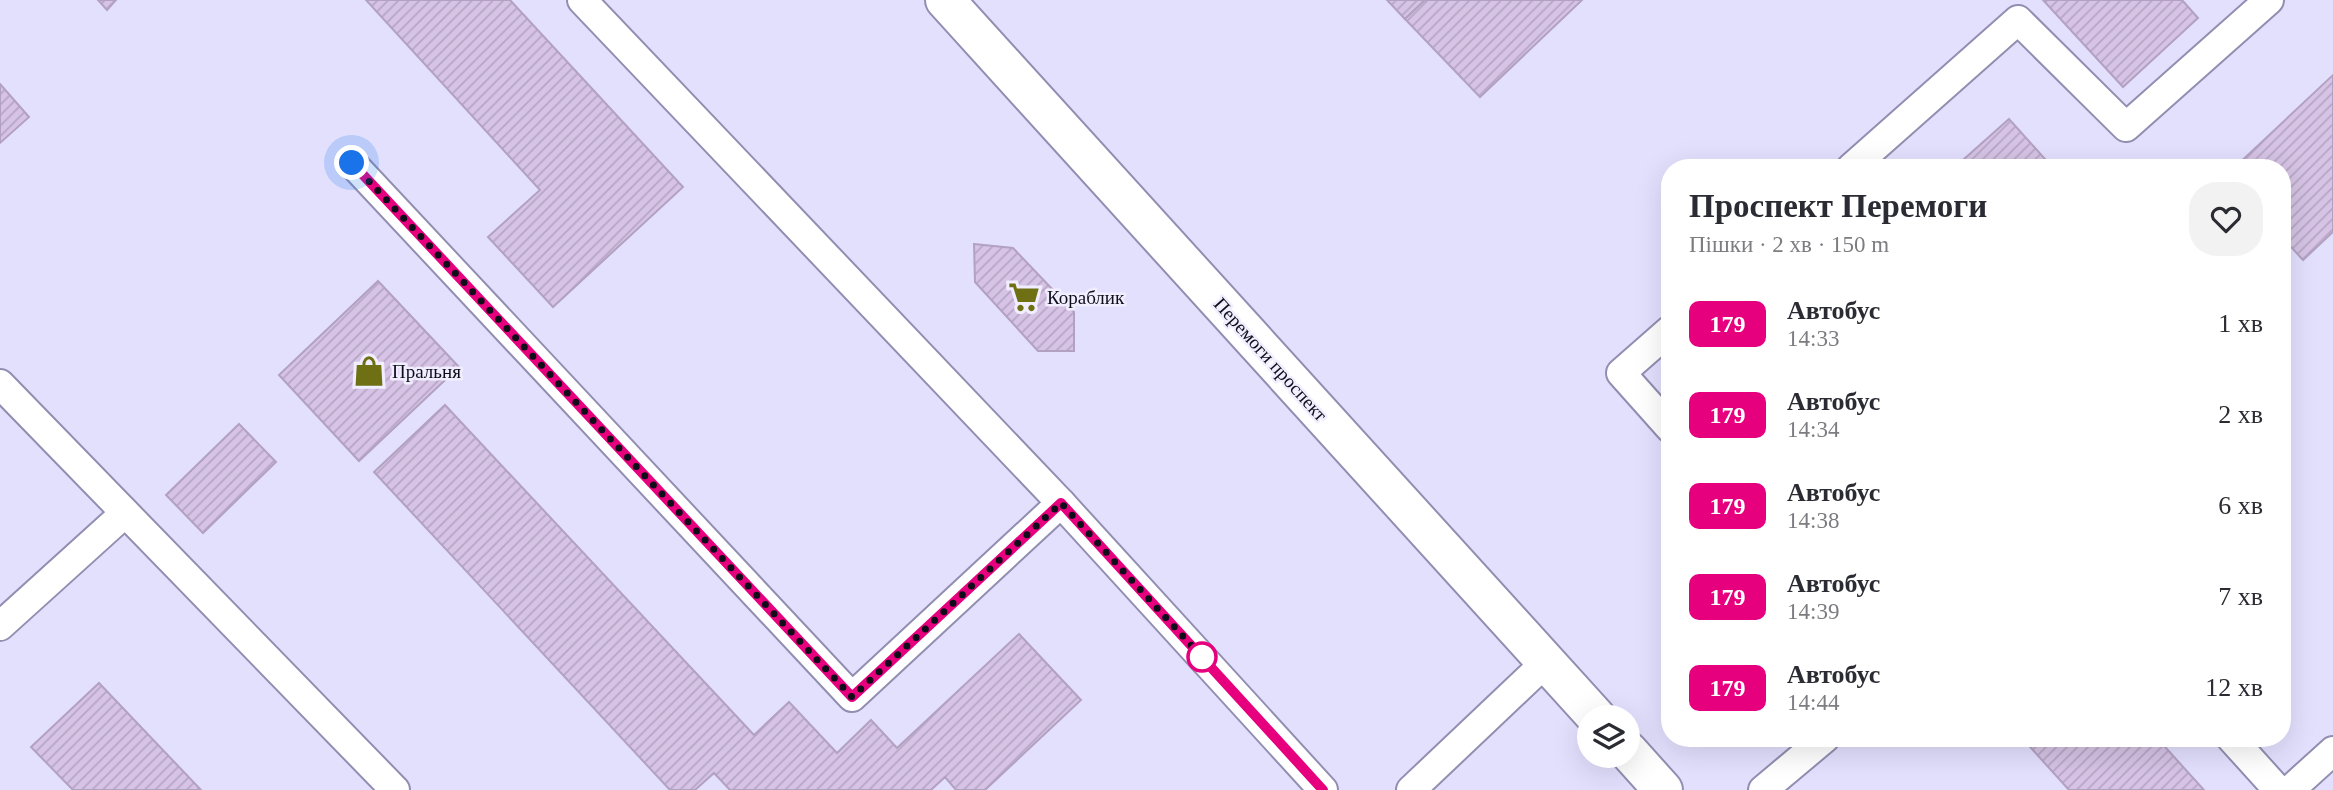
<!DOCTYPE html>
<html lang="uk">
<meta charset="utf-8">
<style>
body{margin:0;font-family:"Times New Roman",serif;background:#f2f2f3;color:#2b2b33;height:100vh;display:flex;flex-direction:column;font-size:26px;white-space:nowrap}
*{box-sizing:border-box;margin:0}
p{font-size:23px;color:#7c7c81}
.icon{flex:none;width:38px;height:38px;fill:none;stroke:currentColor;stroke-width:2;stroke-linecap:round;stroke-linejoin:round}
.map{position:relative;flex:1;overflow:hidden}
.sheet{position:absolute;left:1661px;top:159px;width:630px;height:588px;display:flex;flex-direction:column;background:#fff;border-radius:28px;box-shadow:0 7px 28px #0002}
.sheet>*{flex:none}
.badge{padding:0 14px;border-radius:10px;font-size:24px;line-height:46px}
.buttons{position:absolute;left:1577px;top:705px;display:grid;gap:14px}
.buttons a{display:grid;place-items:center;width:63px;height:63px;border-radius:50%;background:#fff;box-shadow:0 7px 28px #0002;font-size:35px}
.you{position:absolute;width:35px;height:35px;margin:-18px;border:5px solid #fff;border-radius:50%;background:#1a73e8;box-shadow:0 0 0 10px #1a73e833}
.map>.badge{position:absolute;translate:-50% -50%;box-shadow:0 0 0 4px #fff}
.round{display:grid;place-items:center;flex:none;width:74px;height:74px;border-radius:28px;background:#f2f2f3}
.summary{display:flex;align-items:center;justify-content:space-between;height:119px;padding:0 28px}
h1{font-size:33px;font-weight:700;line-height:52px}
ul{padding:0;list-style:none}
li{display:flex;align-items:center;gap:21px;height:91px;padding:0 28px}
li div{flex:1}
li b{display:block;font-size:26px}
li em{font-style:normal}
li .badge{min-width:77px;font-weight:700;text-align:center}
.map>svg:first-child{display:block}
.building{fill:url(#building-hatch);stroke:#b3a1c2;stroke-width:2}
.lines{fill:none;stroke-linecap:round;stroke-linejoin:round}
.lane-casing{stroke:#928eb1;stroke-width:32}
.street-casing{stroke:#928eb1;stroke-width:42}
.lane{stroke:#fff;stroke-width:28}
.street{stroke:#fff;stroke-width:38}
.line-casing{stroke:#fff;stroke-width:16}
.line{stroke:#e6007e;stroke-width:10}
.walk{stroke:#0f0d19;stroke-width:7;stroke-dasharray:0 12.6}
.stop-dot{fill:#fff;stroke:#e6007e;stroke-width:3.5}
.labels{text-anchor:middle;stroke-width:5;stroke-linejoin:round;paint-order:stroke}
.poi-label{font-size:19px;fill:#0f0d19;stroke:#f1efff;text-anchor:start}
.street-label{font-size:19px;fill:#0f0d19;stroke:#f1efff}
</style>
<div class="map">
<svg width="2333" height="790" viewBox="0 0 2333 790">
<defs>
<pattern id="building-hatch" width="6" height="6" patternUnits="userSpaceOnUse" patternTransform="scale(1.75)"><rect width="6" height="6" fill="#d6c3e5"/><path d="M-1 1l2-2M0 6l6-6M5 7l2-2" fill="none" stroke="#b6a6c4"/></pattern>
</defs>
<rect width="100%" height="100%" fill="#e3e0fe"/>
<g class="building">
<path d="M98 0H116L107 10Z"/>
<path d="M366 0H510L683 187 553 307 488 237 540 190Z"/>
<path d="M1387 0H1425L1405 19Z"/>
<path d="M1425 0H1582L1480 97 1405 19Z"/>
<path d="M2043 0H2182L2198 18 2123 87Z"/>
<path d="M2333 75V232L2303 260 2282 237V168H2234Z"/>
<path d="M0 84 29 117 0 143Z"/>
<path d="M2009 119 2053 168H1954Z"/>
<path d="M974 244 1013 248 1074 312V351H1038L975 282Z"/>
<path d="M378 281 459 367 359 461 279 375Z"/>
<path d="M445 405 754 735 789 702 837 753 871 720 897 748 1019 634 1081 700 985 790H956L945 777 931 790H730L714 773 695 790H670L374 472Z"/>
<path d="M239 424 276 462 203 533 166 495Z"/>
<path d="M99 683 201 790H73L31 747Z"/>
<path d="M2022 738H2157L2204 790H2069Z"/>
</g>
<g class="lines">
<defs>
<g id="lane">
<path d="M582 0 1061 503 1323 790"/>
<path d="M352 163 852 697 1061 503"/>
<path d="M1851 168 2018 20 2126 127 2269 0"/>
<path d="M1670 330 1621 373 1670 428"/>
<path d="M0 384 395 790"/>
<path d="M0 626 125 513"/>
<path d="M2231 738 2278 790"/>
<path d="M1411 790 1546 662"/>
<path d="M1763 790 1825 738"/>
<path d="M2290 790 2333 751"/>
</g>
<g id="street">
<path d="M945 0 1597 718"/>
<path d="M1628 751 1663 790"/>
</g>
</defs>
<use href="#lane" class="lane-casing"/>
<use href="#street" class="street-casing"/>
<use href="#lane" class="lane"/>
<use href="#street" class="street"/>
</g>
<g class="lines">
<defs>
<path id="line" d="M352 163 852 697 1061 503 1323 790"/>
</defs>
<use href="#line" class="line-casing"/>
<use href="#line" class="line"/>
<path class="walk" d="M352 163 852 697 1061 503 1211 667 1202 657"/>
</g>
<defs>
<symbol id="supermarket-bare" viewBox="-9 -9 18 18"><path d="M-6-5.5h2.5l.6 2H6L4.5 2H-2.5L-4.4-4H-6ZM-1.5 3.2a1.3 1.3 0 1 0 .1 0ZM3 3.2a1.3 1.3 0 1 0 .1 0Z" fill="#6f7014" stroke="#f1efff" stroke-width="2.5" paint-order="stroke"/></symbol>
<symbol id="shop-bare" viewBox="-9 -9 18 18"><path d="M-5-2.5h2.3a2.7 3.5 0 0 1 5.4 0H5L5.5 6h-11ZM-1.5-2.5h3a1.5 2.3 0 0 0-3 0Z" fill="#6f7014" stroke="#f1efff" stroke-width="2.5" paint-order="stroke"/></symbol>
</defs>
<g fill-rule="evenodd">
<use href="#supermarket-bare" x="1002" y="275" width="44" height="44"/>
<use href="#shop-bare" x="347" y="349" width="44" height="44"/>
</g>
<circle class="stop-dot" cx="1202" cy="657" r="14"/>
<g class="labels">
<g class="poi-label">
<text x="1047" y="304">Кораблик</text>
<text x="392" y="378">Пральня</text>
</g>
<g class="street-label">
<text transform="translate(1271 359) rotate(48)" y="7">Перемоги проспект</text>
</g>
</g>
</svg>
<div class="buttons">
<a><svg class="icon" aria-label="layers" viewBox="0 0 24 24"><path d="M12 4l9 5-9 5-9-5zM3 14l9 5 9-5"/></svg></a>
</div>
<div class="you" style="left:352px;top:163px"></div>
<section class="sheet">
<div class="summary"><div><h1>Проспект Перемоги</h1><p>Пішки · 2 хв · 150 m</p></div><a class="round"><svg class="icon" aria-label="heart" viewBox="0 0 24 24"><path d="M12 20l-8-8c-3-5 5-10 8-4 3-6 11-1 8 4z"/></svg></a></div>
<ul>
<li><span class="badge" style="background:#e6007e;color:#fff">179</span><div><b>Автобус</b><p>14:33</p></div><em>1 хв</em></li>
<li><span class="badge" style="background:#e6007e;color:#fff">179</span><div><b>Автобус</b><p>14:34</p></div><em>2 хв</em></li>
<li><span class="badge" style="background:#e6007e;color:#fff">179</span><div><b>Автобус</b><p>14:38</p></div><em>6 хв</em></li>
<li><span class="badge" style="background:#e6007e;color:#fff">179</span><div><b>Автобус</b><p>14:39</p></div><em>7 хв</em></li>
<li><span class="badge" style="background:#e6007e;color:#fff">179</span><div><b>Автобус</b><p>14:44</p></div><em>12 хв</em></li>
</ul>
</section>
</div>
